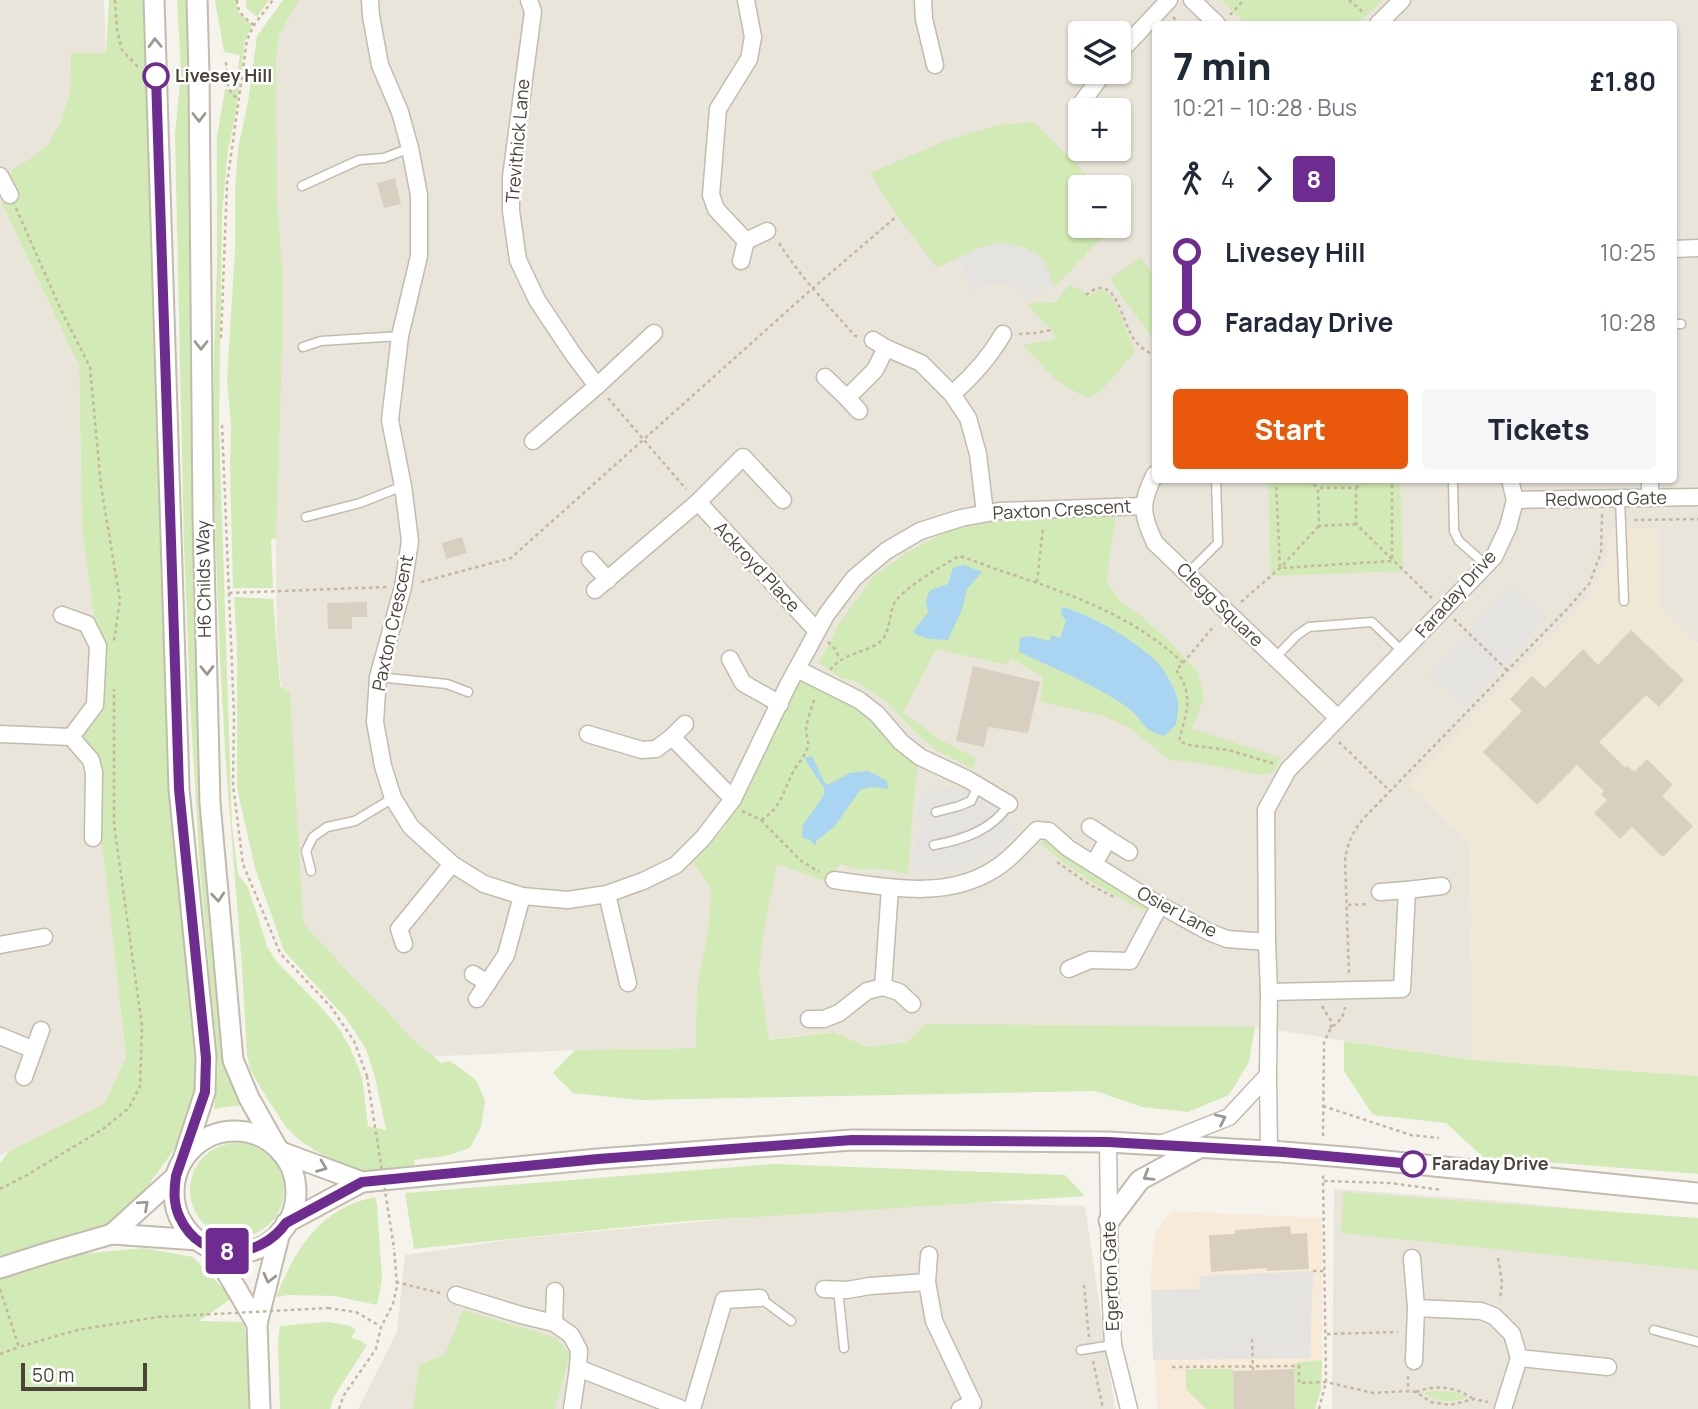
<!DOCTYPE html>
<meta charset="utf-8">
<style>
body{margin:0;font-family:Manrope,sans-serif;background:#f6f6f7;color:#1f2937;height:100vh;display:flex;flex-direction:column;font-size:26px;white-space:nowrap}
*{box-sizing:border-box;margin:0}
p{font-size:23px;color:#747a83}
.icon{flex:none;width:38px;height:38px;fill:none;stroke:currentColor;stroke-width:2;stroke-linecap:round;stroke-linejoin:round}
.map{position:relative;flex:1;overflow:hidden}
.drawer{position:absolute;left:1152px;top:21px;width:525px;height:462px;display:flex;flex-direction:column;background:#fff;border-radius:7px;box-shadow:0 2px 5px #0004}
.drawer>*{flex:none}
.badge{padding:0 14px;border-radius:5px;font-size:24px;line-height:46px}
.fabs{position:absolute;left:1068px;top:21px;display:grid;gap:14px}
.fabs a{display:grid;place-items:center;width:63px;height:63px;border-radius:7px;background:#fff;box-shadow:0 2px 5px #0004;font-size:35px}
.scale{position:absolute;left:21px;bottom:18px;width:126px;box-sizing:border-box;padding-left:7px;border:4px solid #4b4439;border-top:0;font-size:19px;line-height:24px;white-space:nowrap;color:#4b4439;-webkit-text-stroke:5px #fff;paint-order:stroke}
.map>.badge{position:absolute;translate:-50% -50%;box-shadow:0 0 0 4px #fff}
.legs{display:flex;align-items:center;gap:10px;height:77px;padding:0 21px;font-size:23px}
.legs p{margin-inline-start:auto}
.summary{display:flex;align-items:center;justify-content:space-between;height:119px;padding:0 21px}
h1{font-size:38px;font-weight:800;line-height:52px}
.primary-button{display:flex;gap:14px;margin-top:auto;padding:14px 21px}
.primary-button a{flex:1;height:80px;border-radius:7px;background:#ea580c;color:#fff;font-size:28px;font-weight:800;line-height:80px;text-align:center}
.primary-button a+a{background:#f6f6f7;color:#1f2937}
ul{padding:0 21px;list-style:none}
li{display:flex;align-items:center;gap:24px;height:70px;font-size:26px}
li i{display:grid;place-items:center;width:10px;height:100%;margin:0 9px;background:currentColor}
li i::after{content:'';width:18px;height:18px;margin:-9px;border:5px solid;border-radius:50%;background:#fff}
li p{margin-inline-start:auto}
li:first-child i{background:linear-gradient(#0000 50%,currentColor 0)}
li:last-child i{background:linear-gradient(currentColor 50%,#0000 0)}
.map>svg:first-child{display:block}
.residential{fill:#eae5da;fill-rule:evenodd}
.commercial{fill:#f7ead8}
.education{fill:#efe8d6}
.green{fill:#d2eab5}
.parking{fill:#e5e3e0}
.water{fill:#a9d4f2}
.building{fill:#d8cfc1}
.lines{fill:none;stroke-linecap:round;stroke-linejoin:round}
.service-casing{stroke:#c2bbae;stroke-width:11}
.minor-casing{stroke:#c2bbae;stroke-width:19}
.tertiary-casing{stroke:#c2bbae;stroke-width:23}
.path{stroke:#c4b79f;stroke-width:2.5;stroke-dasharray:3.5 3.5;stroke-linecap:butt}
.service{stroke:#fff;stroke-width:8}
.minor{stroke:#fff;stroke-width:16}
.tertiary{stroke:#fff;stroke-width:19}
.tertiary-bridge-casing{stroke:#c2bbae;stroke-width:23;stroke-linecap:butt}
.path-bridge{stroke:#c4b79f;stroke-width:2.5;stroke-dasharray:3.5 3.5;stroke-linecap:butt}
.tertiary-bridge{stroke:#fff;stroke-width:19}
.oneway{stroke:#9c9892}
.line-1-casing{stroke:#fff;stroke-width:16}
.line-1{stroke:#6e2c91;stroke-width:10}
.stop-1-dot{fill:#fff;stroke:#6e2c91;stroke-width:3.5}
.labels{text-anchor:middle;stroke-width:5;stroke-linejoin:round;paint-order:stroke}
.stop-label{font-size:18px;font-weight:bold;fill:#4b4439;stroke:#fff;text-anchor:start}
.street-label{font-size:18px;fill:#4b4439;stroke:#fff}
</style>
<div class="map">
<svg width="1698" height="1409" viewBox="0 0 1698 1409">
<rect width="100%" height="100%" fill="#f6f3ec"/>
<g class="residential">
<path d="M0 0H104L106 53H71L70 92 60 123 49 143 33 157 2 204 79 366 82 528 98 646 94 772 126 1059 104 1104 0 1155Z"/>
<path d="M298 0H1698V644L1659 607V528L1612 529 1606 561 1588 599 1409 784 1470 844 1473 1060 1255 1027 907 1042 867 1047 833 1032 696 1048 575 1050 422 1057 300 926 277 637 269 40ZM1155 24H1673V480H1155ZM1080 33H1118V72H1080ZM1080 110H1118V149H1080ZM1080 187H1118V226H1080Z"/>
<path d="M1334 1189 1488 1200 1698 1221V1409H1332Z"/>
<path d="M919 1201 1085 1206 1115 1409H358L397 1332 405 1255 516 1239Z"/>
</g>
<path class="commercial" d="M1172 1211 1322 1218V1380L1321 1390 1315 1409H1157L1151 1280 1155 1231Z"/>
<path class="education" d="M1659 528V607L1698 644V1076L1473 1060 1470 844 1408 784 1588 599 1606 561 1611 529Z"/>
<g class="green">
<path d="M109 0H152L179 789 193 1031 198 1059 196 1091 193 1108 175 1148 138 1200 108 1226 0 1259V1163L9 1151 104 1104 126 1058 94 772 71 737 95 705 98 646 82 528 79 366 2 204 12 170 33 157 49 143 60 123 70 92 71 53H106Z"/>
<path d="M177 0H194L192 397 195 572 228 1070 241 1105 214 1109 218 1068 200 870 190 701 184 544 175 134 181 72Z"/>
<path d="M215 0H236L238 12 252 25 245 41 236 111 228 151 222 214 219 426 232 827 238 874 248 887 268 948 277 962 320 1006 340 1030 351 1050 362 1077 368 1126 386 1130 375 1077 366 1049 346 1018 284 951 255 868 237 788V647L234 597 273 599 280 686 290 692 303 923 350 974 384 1008 411 1038 441 1063 450 1061 476 1080 485 1100 481 1127 470 1148 446 1156 414 1160 415 1165 374 1171 361 1170 336 1162 316 1151 299 1140 286 1127 263 1092 250 1069 247 1054 242 967 226 767 220 657 212 453 214 353 217 266V137L225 89 235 90 240 55 224 52Z"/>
<path d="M246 0H269L257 17 246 8Z"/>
<path d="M283 0H299L279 35 276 59 277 201 282 267V348L276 539H271L273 588H233L230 467 231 426 227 379 235 250V190L238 149 248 102 257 36Z"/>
<path d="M1221 0H1382L1358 24H1246Z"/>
<path d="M1034 122 1099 187H1080V226H1113L1054 288 1049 271 975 250 937 268 897 216 870 173 947 140 999 125Z"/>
<path d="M1141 257 1155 277V336L1152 338 1110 279Z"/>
<path d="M1069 285 1079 289 1088 296 1100 290 1106 291 1112 298 1117 307 1135 352 1100 392 1086 398 1056 380 1023 345 1055 339 1053 332 1027 305 1039 301 1048 303 1056 302Z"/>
<path d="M1268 480H1400L1403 571 1271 576Z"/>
<path d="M1083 515 1116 517 1106 581 1121 602 1145 619 1175 647 1198 672 1204 698 1192 729 1281 758 1274 772 1261 775 1199 763 1170 760 1128 727 1101 715 1040 702 1043 677 1012 659 1006 665 936 649 903 713 941 740 975 758 974 769 936 750 913 730 889 704 873 692 856 681 841 678 819 663 840 622 873 577 906 553 946 532 985 523 1034 516Z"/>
<path d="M800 682 862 706 889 742 918 763 913 806 908 874 883 869H857L841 864 831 872 829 883 777 864 763 935 759 974 769 1040 834 1032 867 1047 907 1042 926 1024 1255 1027 1249 1062 1229 1095 1188 1112 1142 1107 1096 1091 639 1100 573 1093 553 1073 575 1050 696 1048 697 989 709 926 711 889 693 862 724 829Z"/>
<path d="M1048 836 1150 907 1149 913C1109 894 1073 872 1040 843Z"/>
<path d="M1344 1041 1473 1060 1698 1076V1174L1483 1157 1446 1123 1373 1115 1344 1071Z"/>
<circle cx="237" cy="1190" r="47"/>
<path d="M774 1164 1065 1175 1085 1196 675 1222 414 1249 405 1193Z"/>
<path d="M1343 1192 1698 1218V1270L1341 1233Z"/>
<path d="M375 1197 377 1204 382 1279 377 1305 335 1296 289 1295 276 1297C296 1248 320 1208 375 1197Z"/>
<path d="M144 1248 193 1257 232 1298 199 1321 244 1322 253 1409H0V1279L80 1254Z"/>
<path d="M463 1310 556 1338 570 1354 555 1409H413L419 1365 445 1354Z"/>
<path d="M327 1322 351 1326 356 1330 351 1338 359 1340 367 1345 333 1398 330 1409H280L278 1342 280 1326Z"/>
<path d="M1322 1360 1321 1390 1315 1409H1295L1294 1363Z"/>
<path d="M1186 1369H1233L1234 1409H1206L1186 1389Z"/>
<path d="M1432 1391C1445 1391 1455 1391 1466 1397 1450 1404 1437 1402 1423 1393Z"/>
</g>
<g class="parking">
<path d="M1000 242 1023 247 1040 256 1049 271 1054 288 1028 299 1009 285 995 283 983 286 973 291 959 257 975 250Z"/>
<path d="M1511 585 1546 617 1464 707 1429 675Z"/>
<path d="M954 787 989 806 1019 829 991 856 961 870 935 873 922 872 911 867 922 821 915 817 920 792Z"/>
<path d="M1313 1271 1310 1358 1153 1360 1151 1290 1200 1289 1199 1276Z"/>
</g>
<g class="water">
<path d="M964 565 982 572 967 589 962 609 948 640 930 639 915 634 913 631 928 613 926 600 930 590 948 584 953 568Z"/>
<path d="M1061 607C1089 613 1134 640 1155 660 1163 667 1177 691 1178 702 1179 709 1177 717 1176 724L1165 736C1140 731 1144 719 1127 707 1094 684 1055 669 1019 652L1020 638 1029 636 1049 641 1052 635 1060 638 1066 620 1062 616Z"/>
<path d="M812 756 824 782 828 785 850 773 868 771 887 781 888 789 873 787 861 789 834 827 817 840 815 846C812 840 808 839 802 838L803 825 824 795V788L804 758Z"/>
</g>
<g class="building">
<path d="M395 178 401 204 384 208 377 183Z"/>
<path d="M462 537 467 553 446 559 442 543Z"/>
<path d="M367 602V617H352V629H328L327 603Z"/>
<path d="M1631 630 1684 680 1659 707 1646 695 1599 742 1626 768 1628 766 1634 772 1647 759 1673 785 1662 796 1693 826 1663 857 1632 827 1620 839 1594 813 1607 800 1601 794 1604 791 1577 765 1537 805 1483 752 1522 711 1510 699 1532 676 1545 688 1583 649 1598 665Z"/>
<path d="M973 666 1040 682 1028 733 988 727 984 747 956 741Z"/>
<path d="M1290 1226 1291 1234 1307 1233 1309 1269 1267 1271V1268L1211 1272 1209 1235 1235 1234V1230Z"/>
<path d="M1294 1369 1295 1409H1234L1233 1371Z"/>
</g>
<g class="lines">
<defs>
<g id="service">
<path d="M302 186 359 160 384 158 410 148"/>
<path d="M1673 324H1681"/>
<path d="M303 347 321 341 400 336"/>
<path d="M1453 480 1454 531 1459 541 1486 565"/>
<path d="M1620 499 1624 601"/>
<path d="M306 517 360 503 403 486"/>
<path d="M1187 574 1218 543 1216 480"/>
<path d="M1275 658 1296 636 1309 627 1372 622 1403 652"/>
<path d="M378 677 447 684 468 692"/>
<path d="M936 812 959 806 971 801 978 786"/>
<path d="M934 845C963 840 993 830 1009 804"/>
<path d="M311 871 306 851 313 837 327 827 355 821 393 798"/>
<path d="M838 1289 844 1348"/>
<path d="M760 1298 791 1321"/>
<path d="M1654 1330 1698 1342"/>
<path d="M1081 1350 1113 1345"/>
</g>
<g id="minor">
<path d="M370 0 371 16 380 65 400 112 410 148 419 195V256L400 336 390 420 403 486 410 541 403 587 378 677 375 722 383 766 393 798 411 827 452 864 484 884 522 896 568 900 607 894 643 881 676 865 703 838 733 799 788 685 826 615 854 578 886 551 920 531 961 518 999 511 1143 506"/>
<path d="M529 0 533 12 511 177V211L518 260 537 300 573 354 597 386"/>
<path d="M746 0 753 37 749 59 718 109 711 195 716 209 746 241 767 231"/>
<path d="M923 0 924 19 935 65"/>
<path d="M1192 0 1217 24"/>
<path d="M1378 24 1402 0"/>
<path d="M1118 54 1169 0"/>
<path d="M1083 101 1104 72"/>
<path d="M0 176 10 195"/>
<path d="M1673 249 1698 248"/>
<path d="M741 261 746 241"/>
<path d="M873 340 886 348 921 363 952 394 968 418 978 454 985 513"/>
<path d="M825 377 847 398 875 370 886 348"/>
<path d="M952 394C973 376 989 358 1003 334"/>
<path d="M847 398 859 411"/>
<path d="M533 441 597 386 654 333"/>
<path d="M1155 474C1140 503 1141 514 1155 543L1338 718"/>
<path d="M1650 480V498"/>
<path d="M1515 500 1698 497"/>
<path d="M698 502 817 631"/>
<path d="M590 560 608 580"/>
<path d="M595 590 698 502 743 457 783 500"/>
<path d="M730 659 743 683 780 704"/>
<path d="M797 669 859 700 877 714 901 742 920 757 967 779 1009 804"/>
<path d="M0 734 71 737 95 705 98 646 87 624 62 615"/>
<path d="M588 734 642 750 656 749 672 737 733 799"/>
<path d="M71 737 91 760 94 772 93 838"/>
<path d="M672 737 685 724"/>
<path d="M1090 827 1108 839"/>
<path d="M1094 864 1108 839 1129 852"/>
<path d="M834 880C886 887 945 900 993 870 1010 860 1023 844 1037 830L1049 831 1068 848 1151 900 1209 932 1227 939 1267 942"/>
<path d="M1380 892 1407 890"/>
<path d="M607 894 628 983"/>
<path d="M404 944 399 929 452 864"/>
<path d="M0 945 44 937"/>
<path d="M1069 969 1090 960 1130 961 1160 905"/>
<path d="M473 974 488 983"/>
<path d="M883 987 899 992 912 1004"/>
<path d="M1269 992 1402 989 1407 890 1442 886"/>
<path d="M477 999 506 955 522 896"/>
<path d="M809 1019H824L839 1013 867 991 883 987 890 888"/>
<path d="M0 1036 34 1050"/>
<path d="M24 1077 41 1030"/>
<path d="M1108 1142 1110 1285 1113 1345 1129 1409"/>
<path d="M1161 1144 1229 1117 1268 1075"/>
<path d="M1269 1151 1268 1075 1269 992 1267 942 1266 810 1288 770 1494 557 1508 527 1515 500 1510 480"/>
<path d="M929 1255 927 1282 934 1321 973 1403 960 1409"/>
<path d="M1412 1258 1416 1308 1481 1311 1494 1316 1512 1334 1519 1358 1503 1409"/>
<path d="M824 1289 847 1290 870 1286 927 1282"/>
<path d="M456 1295 521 1315 554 1323 571 1335 579 1350 578 1368"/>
<path d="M554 1323 555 1291"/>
<path d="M1519 1358 1608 1367"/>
<path d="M1414 1361 1416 1308"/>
<path d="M572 1409 578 1368 682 1409"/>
<path d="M692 1409 724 1300 760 1298"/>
</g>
<g id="tertiary">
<path d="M154 0 179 789 206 1057 205 1092 183 1160"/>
<path d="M197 0 199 74 203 518 210 803 233 1060 249 1098 276 1146"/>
<circle cx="235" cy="1192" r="61"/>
<path d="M281 1152 362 1182"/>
<path d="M1356 1158 1698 1193"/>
<path d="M1109 1221 1140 1180 1201 1147"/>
<path d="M286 1223 362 1182 598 1159 852 1140 1108 1142 1283 1152"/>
<path d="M112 1234 176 1176"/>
<path d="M213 1249 257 1324"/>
<path d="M0 1268 50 1252 112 1234 198 1240"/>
<path d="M260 1409 257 1324 280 1232"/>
</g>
</defs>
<use href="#service" class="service-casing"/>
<use href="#minor" class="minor-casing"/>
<use href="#tertiary" class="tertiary-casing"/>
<g class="path">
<path d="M115 0 117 30 122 50 138 67"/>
<path d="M237 0C237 13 245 18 254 25"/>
<path d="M1349 0 1365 14"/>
<path d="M1230 15 1244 0"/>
<path d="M1173 17 1181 24"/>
<path d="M226 62C227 75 225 93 239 99"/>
<path d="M16 208 61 310 90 367 101 486 120 600 114 641"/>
<path d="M779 243C800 277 829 306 855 336H858"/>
<path d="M1086 295C1118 268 1121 327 1137 343 1142 349 1149 352 1155 357"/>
<path d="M1019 334 1035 333 1051 330"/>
<path d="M221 338 227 184 247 40 254 25 273 0"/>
<path d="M608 398 686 489"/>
<path d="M222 425 234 715 233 785 243 864 280 953 331 1007 354 1041 367 1076"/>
<path d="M1276 480 1280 568 1392 561V480"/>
<path d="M1308 480 1318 488"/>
<path d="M1356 488 1364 480"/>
<path d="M1634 520 1698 519"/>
<path d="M1356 524 1319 526 1318 488H1356V524L1432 598"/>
<path d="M421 582 511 558 813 288 897 216"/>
<path d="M1037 582 1043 527"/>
<path d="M229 593 387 587"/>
<path d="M1241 602 1280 568 1319 526"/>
<path d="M1454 619 1507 670"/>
<path d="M828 642 834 648 840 659"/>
<path d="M1183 663 1215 625"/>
<path d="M830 670C845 651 867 654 882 640 890 631 889 615 894 604 900 590 945 564 959 556 977 561 993 569 1011 574 1071 594 1137 618 1183 663L1176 670C1195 697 1186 712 1179 741L1189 745 1228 750 1275 764"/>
<path d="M1339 742 1390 791"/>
<path d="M742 811 761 820C781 809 784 789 794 770 799 762 806 755 808 746 809 740 806 735 806 729 807 719 812 707 815 697"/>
<path d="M761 820 800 860 819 872"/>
<path d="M1057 862 1090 885 1114 897"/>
<path d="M1348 905 1369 904"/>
<path d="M1349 973 1345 861C1347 844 1352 833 1363 819L1568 608 1589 584 1601 553 1602 514"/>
<path d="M1322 1006 1331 1021V1028"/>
<path d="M1323 1106 1411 1135 1439 1138"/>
<path d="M1323 1136 1324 1042 1331 1028 1342 1018 1345 1007"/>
<path d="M1324 1181 1390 1183 1442 1190"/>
<path d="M0 1189 27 1175 103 1129 129 1108 140 1086 142 1026 114 824V689"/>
<path d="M1498 1258 1502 1282 1500 1300"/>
<path d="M1313 1271H1325"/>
<path d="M396 1282 440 1293"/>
<path d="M1084 1285 1089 1337"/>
<path d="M0 1289 19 1347 77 1330 158 1317"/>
<path d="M328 1308 356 1312 380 1326"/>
<path d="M1327 1334 1398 1332"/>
<path d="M1252 1339 1253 1370"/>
<path d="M0 1354 19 1347"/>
<path d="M1093 1361 1103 1409"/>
<path d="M1172 1367 1299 1366V1383L1326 1382 1373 1393 1408 1391 1416 1392 1431 1402 1450 1405 1474 1399 1488 1402"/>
<path d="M1408 1376V1391"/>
<path d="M1416 1392C1436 1384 1455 1387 1472 1398"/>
<path d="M339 1409 344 1395 376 1349 381 1327 393 1304 397 1286 394 1248"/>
<path d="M1319 1409 1326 1382 1323 1174"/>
</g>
<use href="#service" class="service"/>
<use href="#minor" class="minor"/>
<use href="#tertiary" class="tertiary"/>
<defs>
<path id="tertiary-bridge" d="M1283 1152 1356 1158"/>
</defs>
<use href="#tertiary-bridge" class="tertiary-bridge-casing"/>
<g class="path-bridge">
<path d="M367 1076 394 1248"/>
<path d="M158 1317 328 1308"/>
</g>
<use href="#tertiary-bridge" class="tertiary-bridge"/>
</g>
<defs><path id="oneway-chevron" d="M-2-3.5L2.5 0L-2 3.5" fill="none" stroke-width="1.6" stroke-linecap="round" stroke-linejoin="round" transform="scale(1.75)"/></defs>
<g class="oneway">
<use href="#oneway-chevron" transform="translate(155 43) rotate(-92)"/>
<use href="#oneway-chevron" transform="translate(199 117) rotate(90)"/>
<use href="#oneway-chevron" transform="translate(201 345) rotate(90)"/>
<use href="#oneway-chevron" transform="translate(207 670) rotate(89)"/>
<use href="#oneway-chevron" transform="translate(218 897) rotate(85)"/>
<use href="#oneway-chevron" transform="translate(1221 1119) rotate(-25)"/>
<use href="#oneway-chevron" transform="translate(322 1167) rotate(21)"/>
<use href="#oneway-chevron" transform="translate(1148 1176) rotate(149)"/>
<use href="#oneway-chevron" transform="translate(144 1205) rotate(-42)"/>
<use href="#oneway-chevron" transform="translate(269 1278) rotate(104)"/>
</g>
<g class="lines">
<defs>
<path id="line-1" d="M156 76 179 789 206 1058 205 1092 176 1176C174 1190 173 1204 180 1218 201 1263 259 1261 286 1223L362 1182 598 1159 852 1140 1108 1142 1283 1152 1413 1164"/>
</defs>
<use href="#line-1" class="line-1-casing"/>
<use href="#line-1" class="line-1"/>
</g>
<g class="stop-1-dot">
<circle cx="156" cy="76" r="12"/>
<circle cx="1413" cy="1164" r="12"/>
</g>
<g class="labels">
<g class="stop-label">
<text x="175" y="82">Livesey Hill</text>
<text x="1432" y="1170">Faraday Drive</text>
</g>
<g class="street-label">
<text transform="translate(518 141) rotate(-85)" y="6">Trevithick Lane</text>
<text transform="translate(1606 499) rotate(-1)" y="6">Redwood Gate</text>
<text transform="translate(1062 510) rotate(-3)" y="6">Paxton Crescent</text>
<text transform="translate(757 567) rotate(47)" y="6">Ackroyd Place</text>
<text transform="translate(204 579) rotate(-91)" y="6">H6 Childs Way</text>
<text transform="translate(1456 594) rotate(-48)" y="6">Faraday Drive</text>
<text transform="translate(1220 605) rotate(44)" y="6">Clegg Square</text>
<text transform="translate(393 623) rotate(-78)" y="6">Paxton Crescent</text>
<text transform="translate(1177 912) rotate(28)" y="6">Osier Lane</text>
<text transform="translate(1111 1276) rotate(-92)" y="6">Egerton Gate</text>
</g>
</g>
</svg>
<div class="fabs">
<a><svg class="icon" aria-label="layers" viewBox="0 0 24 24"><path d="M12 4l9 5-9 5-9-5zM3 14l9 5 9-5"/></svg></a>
<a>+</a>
<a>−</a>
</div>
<div class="scale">50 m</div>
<b class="badge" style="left:227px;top:1251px;background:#6e2c91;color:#fff">8</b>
<section class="drawer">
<div class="summary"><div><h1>7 min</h1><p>10:21 – 10:28 · Bus</p></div><b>£1.80</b></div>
<div class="legs"><svg class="icon" aria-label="walk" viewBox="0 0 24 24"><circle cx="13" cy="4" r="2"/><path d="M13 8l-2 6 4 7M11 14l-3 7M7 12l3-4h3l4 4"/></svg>4<svg class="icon" aria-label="forward" viewBox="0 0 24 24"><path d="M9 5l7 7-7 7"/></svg><b class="badge" style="background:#6e2c91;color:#fff">8</b></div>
<ul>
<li><i style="color:#6e2c91"></i><b>Livesey Hill</b><p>10:25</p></li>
<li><i style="color:#6e2c91"></i><b>Faraday Drive</b><p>10:28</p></li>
</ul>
<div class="primary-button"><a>Start</a><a>Tickets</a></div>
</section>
</div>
